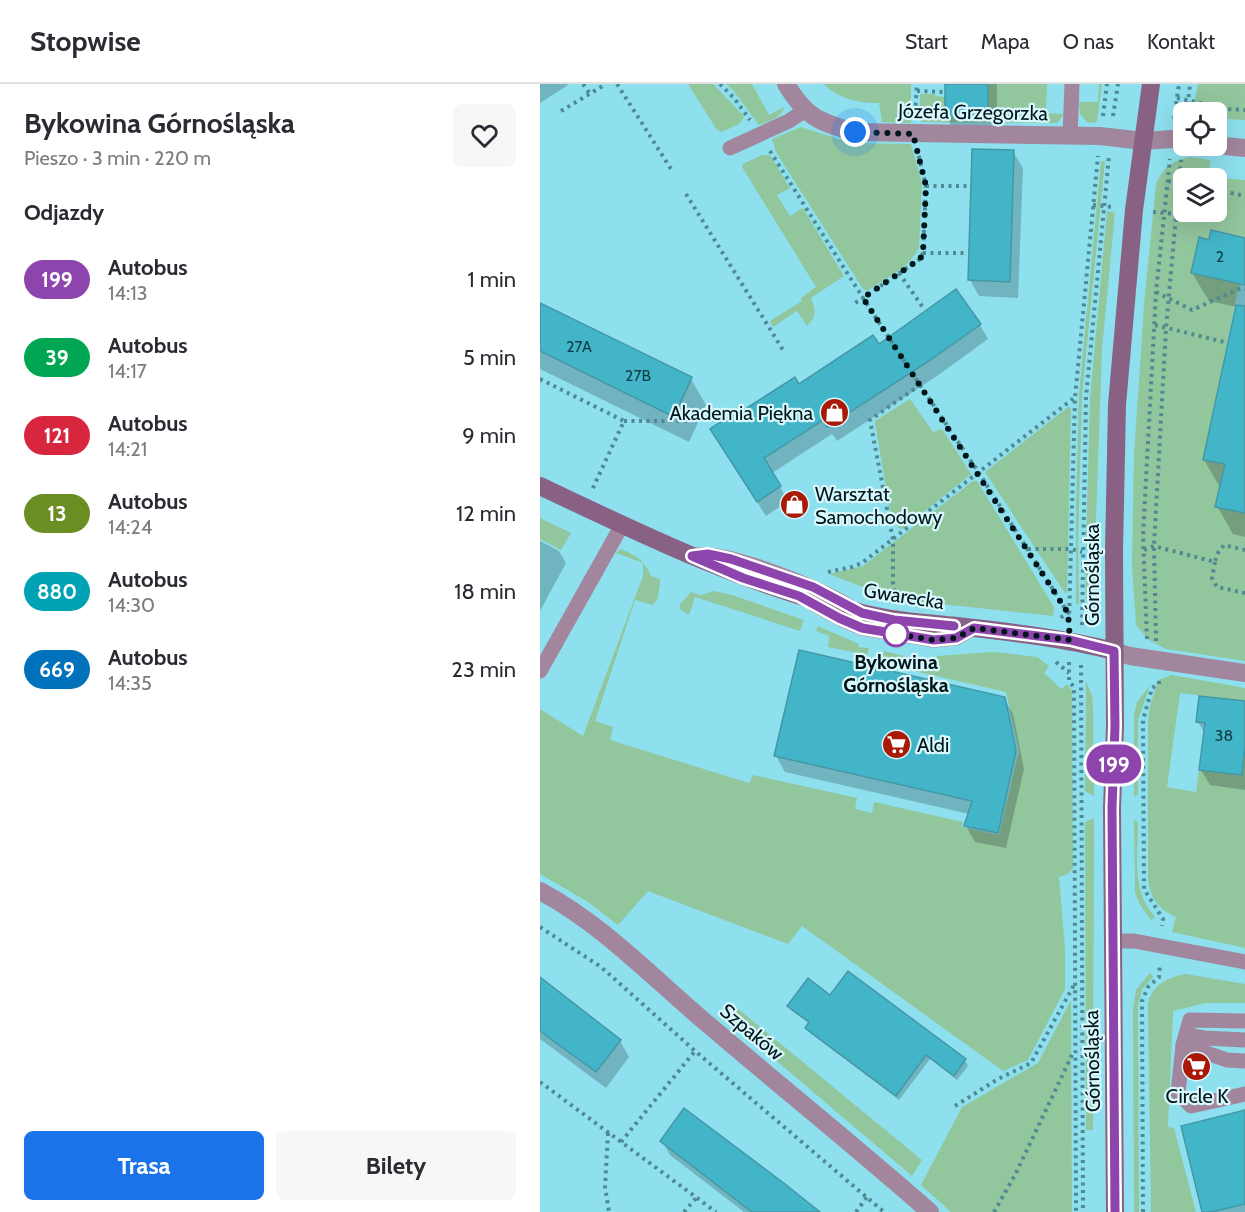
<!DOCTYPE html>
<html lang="pl">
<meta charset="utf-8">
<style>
body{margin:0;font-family:Cabin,sans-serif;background:#f7f7f7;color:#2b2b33;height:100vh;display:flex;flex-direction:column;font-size:22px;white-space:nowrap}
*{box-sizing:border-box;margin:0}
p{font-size:20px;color:#7c7c81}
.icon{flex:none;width:33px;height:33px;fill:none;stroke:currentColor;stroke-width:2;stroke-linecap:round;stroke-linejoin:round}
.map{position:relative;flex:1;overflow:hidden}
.details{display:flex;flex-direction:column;background:#fff;width:540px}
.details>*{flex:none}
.badge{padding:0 12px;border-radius:20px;font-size:21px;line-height:39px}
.fabs{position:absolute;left:633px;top:18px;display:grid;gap:12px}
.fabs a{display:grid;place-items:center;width:54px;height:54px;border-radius:9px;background:#fff;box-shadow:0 6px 24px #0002;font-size:30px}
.you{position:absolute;width:30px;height:30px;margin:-15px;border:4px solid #fff;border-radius:50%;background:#1a73e8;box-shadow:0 0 0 9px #1a73e833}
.map>.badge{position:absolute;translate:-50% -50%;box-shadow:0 0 0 3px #fff}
h2{padding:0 24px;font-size:22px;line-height:54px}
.round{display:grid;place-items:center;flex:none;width:63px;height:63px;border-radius:9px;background:#f7f7f7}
.summary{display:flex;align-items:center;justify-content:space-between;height:102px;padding:0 24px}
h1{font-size:28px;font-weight:800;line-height:45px}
.cta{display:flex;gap:12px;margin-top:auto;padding:12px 24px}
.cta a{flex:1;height:69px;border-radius:9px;background:#1a73e8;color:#fff;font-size:24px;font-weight:800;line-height:69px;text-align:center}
.cta a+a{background:#f7f7f7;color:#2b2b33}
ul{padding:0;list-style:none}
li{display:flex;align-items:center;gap:18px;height:78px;padding:0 24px}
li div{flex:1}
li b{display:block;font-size:22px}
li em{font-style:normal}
li .badge{min-width:66px;font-weight:700;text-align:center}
header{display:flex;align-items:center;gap:36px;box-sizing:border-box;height:84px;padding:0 30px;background:#fff;border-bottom:2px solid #e1e1e2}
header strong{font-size:28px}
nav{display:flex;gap:33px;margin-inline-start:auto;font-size:21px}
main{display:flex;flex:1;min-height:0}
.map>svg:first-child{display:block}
.green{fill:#92c69d;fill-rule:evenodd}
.shadow{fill:#0003}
.building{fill:#43b5c8;stroke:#4498a6;stroke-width:1.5}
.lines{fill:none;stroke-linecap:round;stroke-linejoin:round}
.path{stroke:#518993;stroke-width:4;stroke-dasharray:3 4.5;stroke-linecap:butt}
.lane{stroke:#a1869d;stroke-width:15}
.street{stroke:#a1869d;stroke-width:18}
.secondary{stroke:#886184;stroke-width:18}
.line-casing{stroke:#fff;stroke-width:14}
.line{stroke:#8e44ad;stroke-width:9}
.walk{stroke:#00161a;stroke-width:6;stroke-dasharray:0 10.8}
.stop-dot{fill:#fff;stroke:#8e44ad;stroke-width:3}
.labels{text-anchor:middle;stroke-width:4.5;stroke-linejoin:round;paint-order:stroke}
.number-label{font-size:16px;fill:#113e46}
.street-label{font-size:20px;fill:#00161a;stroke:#d9f8fe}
.poi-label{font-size:20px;fill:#00161a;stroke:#d9f8fe;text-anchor:start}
.stop-label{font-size:20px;font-weight:bold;fill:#00161a;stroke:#d9f8fe}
</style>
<header>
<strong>Stopwise</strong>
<nav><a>Start</a><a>Mapa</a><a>O nas</a><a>Kontakt</a></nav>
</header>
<main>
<section class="details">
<div class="summary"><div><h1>Bykowina Górnośląska</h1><p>Pieszo · 3 min · 220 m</p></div><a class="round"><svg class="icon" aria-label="heart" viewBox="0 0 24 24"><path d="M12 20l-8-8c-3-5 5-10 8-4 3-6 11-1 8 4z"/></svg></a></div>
<h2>Odjazdy</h2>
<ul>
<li><span class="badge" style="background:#8e44ad;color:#fff">199</span><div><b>Autobus</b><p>14:13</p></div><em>1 min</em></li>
<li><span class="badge" style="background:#00a651;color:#fff">39</span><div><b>Autobus</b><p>14:17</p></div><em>5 min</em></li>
<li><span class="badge" style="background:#d7263d;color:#fff">121</span><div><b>Autobus</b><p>14:21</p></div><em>9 min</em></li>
<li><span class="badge" style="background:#6b8e23;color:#fff">13</span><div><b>Autobus</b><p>14:24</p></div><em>12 min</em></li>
<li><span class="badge" style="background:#00a3b4;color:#fff">880</span><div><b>Autobus</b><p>14:30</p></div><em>18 min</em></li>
<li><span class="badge" style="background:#0072bc;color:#fff">669</span><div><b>Autobus</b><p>14:35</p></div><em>23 min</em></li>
</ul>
<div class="cta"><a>Trasa</a><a>Bilety</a></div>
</section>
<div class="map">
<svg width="705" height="1128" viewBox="0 0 705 1128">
<rect width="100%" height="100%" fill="#8ee0ef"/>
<g class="green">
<path d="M148 0H173L203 31 204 33 199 40 182 48 177 46Z"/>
<path d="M186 0H212L229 31 244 23C242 34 228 37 219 41L193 6Z"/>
<path d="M283 0H371V39L342 38 339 19C317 19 300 15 283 0Z"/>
<path d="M448 0H507L506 29 524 30 517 39 380 38V10H394L396 12 405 13V33L448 34Z"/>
<path d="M559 0H562L557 37 555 39 547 38 540 30 539 18H558Z"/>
<path d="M658 0H705V36L685 35 683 54H677L676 28H652Z"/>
<path d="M261 43 311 59 371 60 382 99 379 164C369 184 345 195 327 207L323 205 236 68 232 55Z"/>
<path d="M222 71H230L250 104 237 111 250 132 263 124 304 192 271 214C276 227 277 232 267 242L257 227 233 243 230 237 262 217 261 214 276 203 202 83 203 80Z"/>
<path d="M650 73 670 76 669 93 705 96V154L671 146 669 156 659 154 651 189 699 200 663 376 685 380 676 423 705 429V577L626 565 609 556 596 541 592 481 594 370 604 221 616 100C623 83 632 77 650 73ZM644 94H676V128H644Z"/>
<path d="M561 77H565L542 312 538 462 539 520H536V419L539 310Z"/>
<path d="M567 127 575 129 562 265 555 463H546L550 315Z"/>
<path d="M370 315 393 348 402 345 431 390 363 445 359 444 351 433 335 339V337Z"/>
<path d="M528 323 531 324 527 509H525L445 388Z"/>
<path d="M433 397H437L514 523 513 532 373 517 341 510 289 490 323 482Z"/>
<path d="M0 434 31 449 21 466 0 455Z"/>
<path d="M80 465C96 471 104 476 111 492L120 495V498L118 514 113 521 95 516 55 637 73 643 70 656 209 699 213 691 317 714 315 725 332 729 334 718 423 738 422 743 459 751 479 667 466 608 361 584 362 580 342 575 344 567 380 576V573L395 576 397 572 452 568 465 569 497 573 509 582 504 589 521 605 527 600 532 607 533 784 528 790 519 793 525 864V905L488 976 463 987 262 842 248 860 108 807 78 841 48 818 0 790V625L43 652 103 492V479L76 469Z"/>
<path d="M554 479 553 502 546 519 545 480Z"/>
<path d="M174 507 192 511 264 536 260 547 155 513 149 531 140 525V520L151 508 161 511Z"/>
<path d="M278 542 319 560 318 563 329 564 327 571 288 563 289 552 276 547Z"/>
<path d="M632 591 705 604V617L640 609 627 703 656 708 659 686 701 691 705 662V864L632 848 636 833C618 825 610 814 608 794V637L610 622 618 596Z"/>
<path d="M546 597 552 612 553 623 554 712 545 707Z"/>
<path d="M610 601 598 636V710L594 713V631L597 618Z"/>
<path d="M554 734 553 1046H546L545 738Z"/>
<path d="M594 735 598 739C598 771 591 807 615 833L611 836 599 819 595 808Z"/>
<path d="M610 889 613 893 602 905 598 922 599 1128H594L593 925 596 906Z"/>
<path d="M646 890 705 900V919H666L633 927 628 1043 634 1044 656 1128H611L608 918C614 900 628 893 646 890Z"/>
<path d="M531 916 532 1128H411L381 1101 422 1023 498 979Z"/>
<path d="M197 924 382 1076 372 1092 192 939Z"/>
</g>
<g class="shadow">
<path d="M0 0H27L28 1 0 19Z"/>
<path d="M407 0H457V50L416 49 406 33Z"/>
<path d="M473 68 483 84 478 214 439 212 430 196Z"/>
<path d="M705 155V453L693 450 677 422 681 405 664 376 697 223 669 217 652 189 670 157Z"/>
<path d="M0 220 151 295 166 321 149 358 0 285Z"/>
<path d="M440 241 448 255 397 292 297 357 292 350 232 389 248 417 226 432 180 360 196 333 338 262Z"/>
<path d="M0 457 19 467 26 479 0 527Z"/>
<path d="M464 614 473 630 484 685 466 764 435 758 426 742 429 730 245 688 236 672Z"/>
<path d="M705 620V706L670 701 661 686 665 650 658 638Z"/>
<path d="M308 889 425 976 428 982 417 996 390 975 359 1016 270 949 267 944 270 940 252 927 249 922 290 913Z"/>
<path d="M0 895 80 957 89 973 66 1004 0 955Z"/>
<path d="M705 1027V1128H664Z"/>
<path d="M122 1057 278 1128H204L130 1071Z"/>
</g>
<g class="building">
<path d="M405 0H448V34L405 33Z"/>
<path d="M432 65 474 66 470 198 428 196Z"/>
<path d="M671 146 705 154V201L651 189 659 153 669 156Z"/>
<path d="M416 205 441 240 389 277 287 343 283 336 224 374 241 402 217 418 170 345 195 328 196 331 255 293 259 300 333 251 339 260Z"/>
<path d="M0 219 152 293 134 333 0 267Z"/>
<path d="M696 221 705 222V429L675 423 685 380 663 376Z"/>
<path d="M259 566 465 613 476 667 458 749 424 742 432 717 234 672Z"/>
<path d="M659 612 705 617V662L702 691 659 686 665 639 656 638Z"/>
<path d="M308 887 426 975 414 992 386 971 356 1012 265 944 269 938 247 922 268 894 290 911Z"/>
<path d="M0 893 81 956 56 988 0 947Z"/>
<path d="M144 1024 245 1100 280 1128H212L120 1057Z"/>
<path d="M705 1026V1120L672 1128H662L641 1042Z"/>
</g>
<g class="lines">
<g class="path">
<path d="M43 0 50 10"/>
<path d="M77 0 131 85"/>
<path d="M180 0 194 14 210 36"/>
<path d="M377 7 405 8"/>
<path d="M637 14 689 25 705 26"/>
<path d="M21 27 66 0"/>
<path d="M647 28 650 0"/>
<path d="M375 29 377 0"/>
<path d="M563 32 567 0"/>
<path d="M573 32 578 0"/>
<path d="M634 35 639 0"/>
<path d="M230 67 323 214 312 221"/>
<path d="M628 97 644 100"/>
<path d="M386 102H430"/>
<path d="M676 106 705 112"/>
<path d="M146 110 243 266"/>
<path d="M553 121 573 123"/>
<path d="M613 128 636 130"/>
<path d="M383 169H427"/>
<path d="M359 189 384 225"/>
<path d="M616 208 652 226 701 204 705 205"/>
<path d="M615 241 688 259"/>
<path d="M0 295 84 337 52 406"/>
<path d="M380 301 439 389 528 529 520 534"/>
<path d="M84 337H147"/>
<path d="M488 465H531L542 468"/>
<path d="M604 466 614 462 675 478 677 470 684 461 705 466"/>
<path d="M675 478 672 494 677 503 705 509"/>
<path d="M288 488 312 483 322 479 534 314"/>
<path d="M356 515 353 499V456L330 336 380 301 323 214 380 175 383 169 386 102 378 69"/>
<path d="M529 537 535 314 558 72"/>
<path d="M542 541 546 313 569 72"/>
<path d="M607 555 603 452 616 208 630 75"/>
<path d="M616 557 614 462 626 244 641 76"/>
<path d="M516 578 529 589"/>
<path d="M529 578V597L534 603 536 1128"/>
<path d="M541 581 543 1128"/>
<path d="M619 597V600L612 604 603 636 604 805 623 835 622 842"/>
<path d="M0 843 61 883 155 967 344 1128"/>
<path d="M0 998 176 1128"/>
<path d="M415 1022 458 995 491 979 534 901"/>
<path d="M68 1049 65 1103 69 1128"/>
<path d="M81 1058 155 967"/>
<path d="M144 1128 156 1114"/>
<path d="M316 1128 327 1113"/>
<path d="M454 1128 475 1091 533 969"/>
<path d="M603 1128 602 917 608 903 619 893 620 880"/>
</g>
<g class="lane">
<path d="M530 52 532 0"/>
<path d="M190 64 249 37 264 27"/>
<path d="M157 471C191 467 279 504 309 522"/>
<path d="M275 521 299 534 322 544 394 556 416 554 434 544"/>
<path d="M0 587 82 441"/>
<path d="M573 857H594L705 878"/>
<path d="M705 937 650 936 643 961 638 1009 651 1022 705 1010"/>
<path d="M646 951 664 954 705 956"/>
<path d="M643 961 687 976 705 977"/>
</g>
<g class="street">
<path d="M246 0C266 33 278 38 315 48L560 52 603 57 632 55 644 57"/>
<path d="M676 61 705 64"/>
<path d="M574 567 590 572 705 589"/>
<path d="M0 807C62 840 111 892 164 937 239 1001 316 1063 390 1128"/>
</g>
<g class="secondary">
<path d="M0 402C105 452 208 502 322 529 353 537 385 539 417 542 470 548 522 554 574 567"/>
<path d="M575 1128 572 724 575 642 574 467 577 321 594 126 611 0"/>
</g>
</g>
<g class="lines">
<defs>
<path id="line" d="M414 542 354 536 322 529 273 503 191 475 168 470 152 472 203 494 259 512 299 534 322 544 394 556 416 554 434 544 530 556 574 567 575 642 572 724 575 1128"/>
</defs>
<use href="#line" class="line-casing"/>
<use href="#line" class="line"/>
<path class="walk" d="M315 48 373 50 386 102 383 169 380 175 323 214 528 529 530 556 434 544 416 554 394 556 356 550"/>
</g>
<defs>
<symbol id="shop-disc" viewBox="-11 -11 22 22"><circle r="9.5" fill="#aa1907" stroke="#d9f8fe"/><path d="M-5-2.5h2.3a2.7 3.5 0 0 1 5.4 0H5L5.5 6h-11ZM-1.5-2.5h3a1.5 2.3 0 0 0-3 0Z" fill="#fff"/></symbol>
<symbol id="supermarket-disc" viewBox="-11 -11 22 22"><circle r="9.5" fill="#aa1907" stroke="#d9f8fe"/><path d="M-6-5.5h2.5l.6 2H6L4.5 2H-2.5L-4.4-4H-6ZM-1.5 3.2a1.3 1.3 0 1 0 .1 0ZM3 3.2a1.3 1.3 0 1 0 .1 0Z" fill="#fff"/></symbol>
</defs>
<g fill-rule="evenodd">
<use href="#shop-disc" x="278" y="312" width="33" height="33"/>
<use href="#shop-disc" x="238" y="404" width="33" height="33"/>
<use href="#supermarket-disc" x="340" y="644" width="33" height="33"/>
<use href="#supermarket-disc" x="640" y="966" width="33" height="33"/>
</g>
<circle class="stop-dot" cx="356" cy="550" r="12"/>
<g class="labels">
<g class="number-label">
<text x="680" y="178">2</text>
<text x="39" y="268">27A</text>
<text x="98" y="297">27B</text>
<text x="684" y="657">38</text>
</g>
<g class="street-label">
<text transform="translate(433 28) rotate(1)" y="7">Józefa Grzegorzka</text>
<text transform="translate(552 491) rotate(-90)" y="7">Górnośląska</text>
<text transform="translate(364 512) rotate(9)" y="7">Gwarecka</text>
<text transform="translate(212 948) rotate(40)" y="7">Szpaków</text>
<text transform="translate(552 977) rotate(-91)" y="7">Górnośląska</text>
</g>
<g class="poi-label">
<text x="273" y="336" text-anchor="end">Akademia Piękna</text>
<text x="275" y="417">Warsztat<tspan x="275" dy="23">Samochodowy</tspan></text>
<text x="377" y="668">Aldi</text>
<text x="657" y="1019" text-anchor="middle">Circle K</text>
</g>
<g class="stop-label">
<text x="356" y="585">Bykowina<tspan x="356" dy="23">Górnośląska</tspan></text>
</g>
</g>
</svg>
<div class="fabs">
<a><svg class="icon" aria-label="locate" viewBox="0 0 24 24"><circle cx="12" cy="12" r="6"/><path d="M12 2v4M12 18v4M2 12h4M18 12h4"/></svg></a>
<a><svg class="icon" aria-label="layers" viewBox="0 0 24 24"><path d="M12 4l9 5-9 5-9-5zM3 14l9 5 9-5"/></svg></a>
</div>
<div class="you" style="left:315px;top:48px"></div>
<b class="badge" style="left:574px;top:680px;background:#8e44ad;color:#fff">199</b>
</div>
</main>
